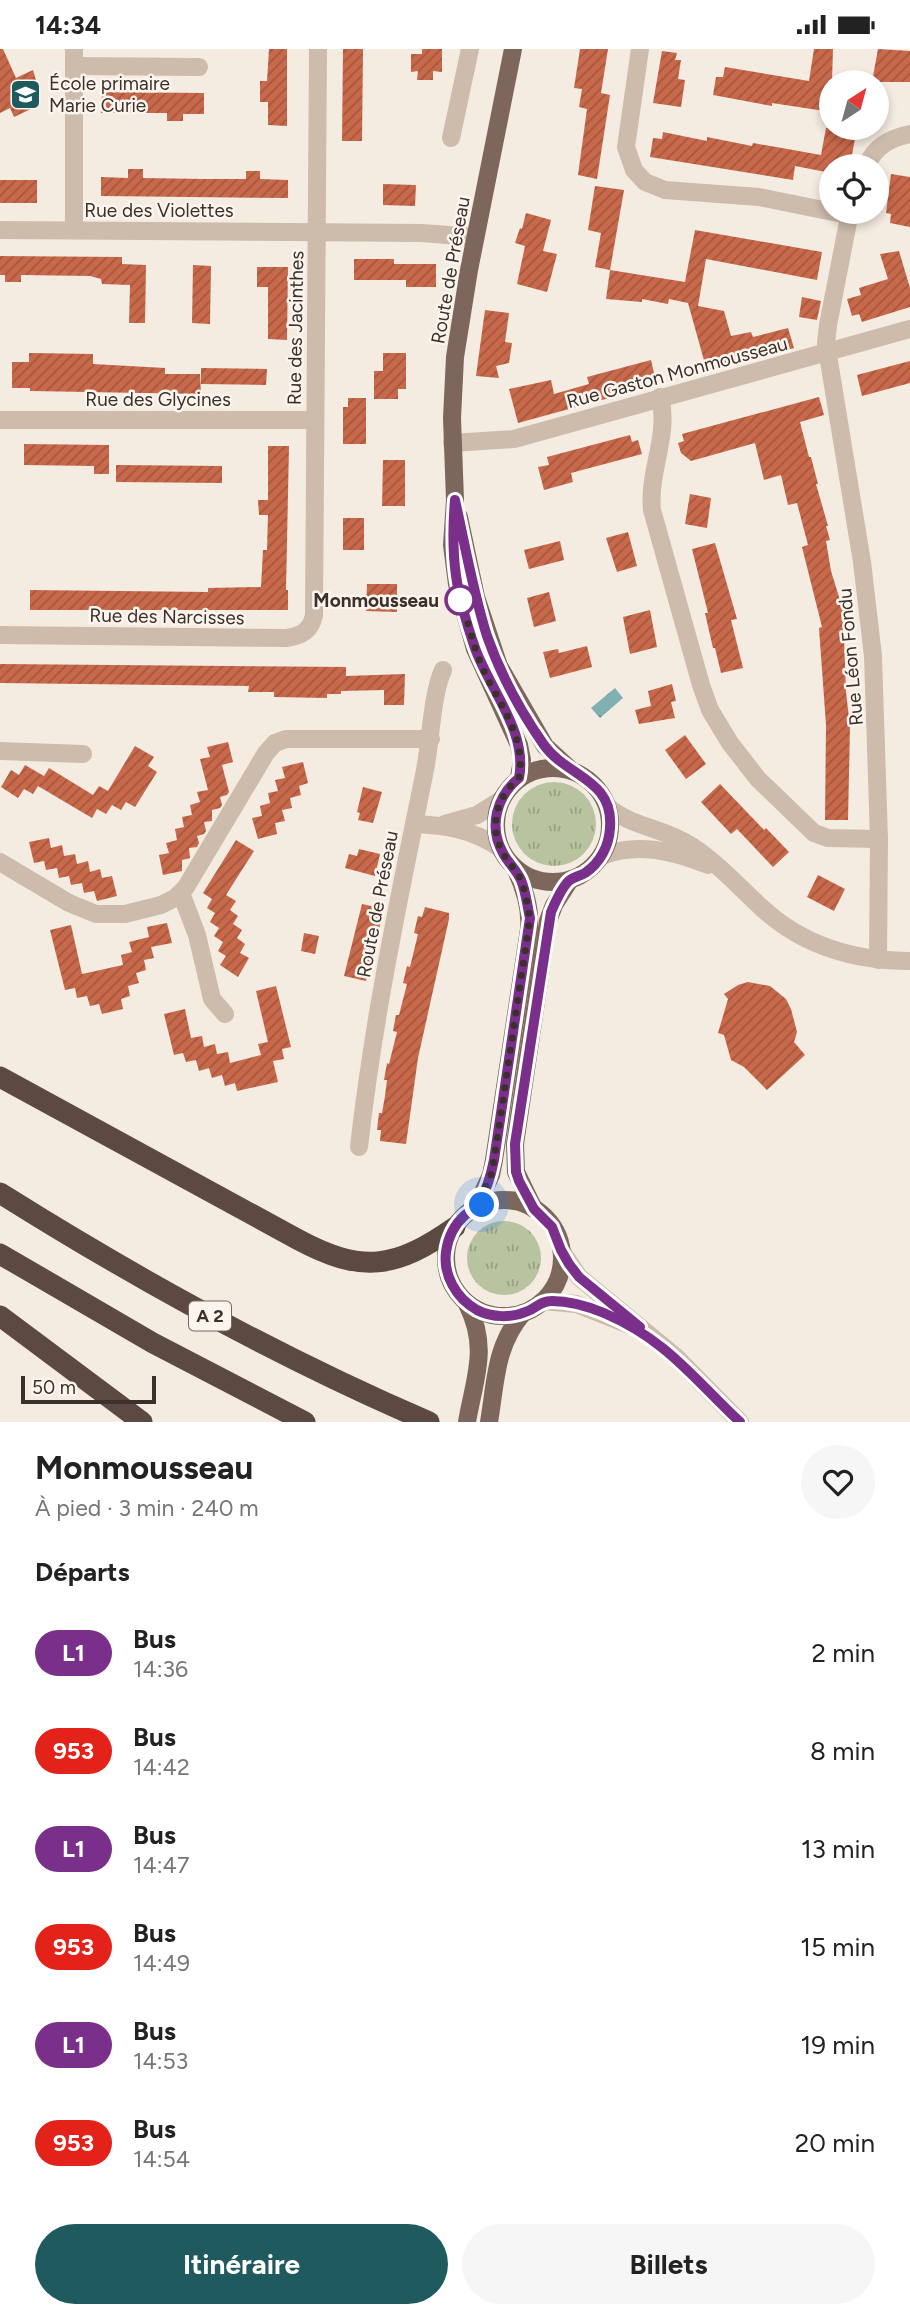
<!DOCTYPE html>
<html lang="fr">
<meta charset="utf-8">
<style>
body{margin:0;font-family:Figtree,sans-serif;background:#f6f6f6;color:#222;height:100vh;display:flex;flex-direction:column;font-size:26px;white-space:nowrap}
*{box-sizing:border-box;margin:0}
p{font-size:23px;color:#767676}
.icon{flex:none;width:38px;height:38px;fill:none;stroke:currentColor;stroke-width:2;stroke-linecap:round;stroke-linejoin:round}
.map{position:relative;height:1373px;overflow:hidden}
.side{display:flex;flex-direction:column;background:#fff;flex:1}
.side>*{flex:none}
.badge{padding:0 14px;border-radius:23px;font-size:24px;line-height:46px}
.needle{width:46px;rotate:36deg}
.controls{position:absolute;left:819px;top:21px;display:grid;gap:14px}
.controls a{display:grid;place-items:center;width:70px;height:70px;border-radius:50%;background:#fff;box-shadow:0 4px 10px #0003;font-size:35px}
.scale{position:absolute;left:21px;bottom:18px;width:135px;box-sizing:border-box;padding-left:7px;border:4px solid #3b302b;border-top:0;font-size:19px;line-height:24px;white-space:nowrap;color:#3b302b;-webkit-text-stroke:5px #fbf5ee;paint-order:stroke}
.you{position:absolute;width:35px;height:35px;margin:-18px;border:5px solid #fff;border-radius:50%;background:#1a73e8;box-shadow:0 0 0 10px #1a73e833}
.map>.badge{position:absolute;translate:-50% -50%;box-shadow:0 0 0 4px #fff}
h2{padding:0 35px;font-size:26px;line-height:63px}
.round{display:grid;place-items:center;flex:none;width:74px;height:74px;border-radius:37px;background:#f6f6f6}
.headline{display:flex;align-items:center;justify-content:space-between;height:119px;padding:0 35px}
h1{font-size:33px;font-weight:700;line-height:52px}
.button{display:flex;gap:14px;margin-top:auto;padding:14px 35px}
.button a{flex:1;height:80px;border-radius:42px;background:#1f5a5e;color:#fff;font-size:28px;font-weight:700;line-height:80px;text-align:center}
.button a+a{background:#f6f6f6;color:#222}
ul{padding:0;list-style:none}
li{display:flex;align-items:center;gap:21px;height:98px;padding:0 35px}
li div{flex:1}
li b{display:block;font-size:26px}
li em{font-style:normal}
li .badge{min-width:77px;font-weight:700;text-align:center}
.status{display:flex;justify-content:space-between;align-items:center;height:49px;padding:0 35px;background:#fff;direction:ltr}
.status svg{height:19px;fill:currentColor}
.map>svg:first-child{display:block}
.grass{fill:url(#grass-tufts)}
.water{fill:url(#water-ripples)}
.building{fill:url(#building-hatch)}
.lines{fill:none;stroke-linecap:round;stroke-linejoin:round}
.minor{stroke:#cdbbac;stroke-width:18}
.major{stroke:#7d675c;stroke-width:18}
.highway{stroke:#5c4a42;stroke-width:21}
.line-casing{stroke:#fff;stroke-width:16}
.line{stroke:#7a308a;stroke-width:10}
.walk{stroke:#3b302b;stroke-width:7;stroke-dasharray:0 12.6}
.stop-dot{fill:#fff;stroke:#7a308a;stroke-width:3.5}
.labels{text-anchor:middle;stroke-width:5;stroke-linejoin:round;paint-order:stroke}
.shield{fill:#fbf5ee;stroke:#756b66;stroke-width:2}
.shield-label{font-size:18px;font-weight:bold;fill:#3b302b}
.poi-label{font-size:19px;fill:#3b302b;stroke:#fbf5ee;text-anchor:start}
.street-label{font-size:19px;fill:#3b302b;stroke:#fbf5ee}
.stop-label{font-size:19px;font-weight:bold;fill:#3b302b;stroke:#fbf5ee;text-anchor:end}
</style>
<div class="status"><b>14:34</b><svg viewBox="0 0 49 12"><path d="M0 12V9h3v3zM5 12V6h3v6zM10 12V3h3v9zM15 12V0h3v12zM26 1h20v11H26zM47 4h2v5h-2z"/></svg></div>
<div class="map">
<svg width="910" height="1373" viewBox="0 0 910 1373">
<defs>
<pattern id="grass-tufts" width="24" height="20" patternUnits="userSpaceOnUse" patternTransform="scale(1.75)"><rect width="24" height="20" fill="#b8c4a0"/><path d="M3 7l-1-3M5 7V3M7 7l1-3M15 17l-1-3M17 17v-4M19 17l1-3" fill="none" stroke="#97a083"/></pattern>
<pattern id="water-ripples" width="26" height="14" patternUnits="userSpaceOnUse" patternTransform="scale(1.75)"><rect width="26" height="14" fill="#7fb0b2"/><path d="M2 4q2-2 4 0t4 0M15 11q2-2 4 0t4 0" fill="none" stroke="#699091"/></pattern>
<pattern id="building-hatch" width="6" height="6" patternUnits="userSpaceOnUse" patternTransform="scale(1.75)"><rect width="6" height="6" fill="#c8694b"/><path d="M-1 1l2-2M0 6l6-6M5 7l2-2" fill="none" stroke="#a4573f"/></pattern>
</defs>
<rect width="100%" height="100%" fill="#f4ebe1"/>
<g class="grass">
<circle cx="554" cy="775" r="42"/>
<circle cx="504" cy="1209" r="37"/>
</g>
<path class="water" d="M615 639 623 649 600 669 591 659Z"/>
<g class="building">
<path d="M0 0H3L16 29 33 21 40 45 27 52 31 60 14 68 10 59 0 64Z"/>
<path d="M269 0H287V77L268 76V53H260V32H267Z"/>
<path d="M343 0H363L362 92H342Z"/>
<path d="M422 0H442V23L433 22V31H417L418 22 411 23V5H422Z"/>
<path d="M580 0H608L601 44 610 46 597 130 578 126 587 60 579 58 582 40 574 39Z"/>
<path d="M814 0H833L831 63 772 54V57L713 46 716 28H723L725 18 809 32Z"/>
<path d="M878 0 910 2V33H872Z"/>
<path d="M662 2 677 4 675 11H681L678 30 685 31 681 58 653 54Z"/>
<path d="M102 43 204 44V65H183V72H167V64H101Z"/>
<path d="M826 79H857L851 111 843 110 842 117H831V124L795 117 793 131 650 108 653 89 662 90 663 83 707 92V88L752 97 753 94 821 106Z"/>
<path d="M128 120H143V129L204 130H246V122H260V130L288 131V149L101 147V128L128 129Z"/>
<path d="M891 125 910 128V178L890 174 891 165 886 164Z"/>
<rect x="0" y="131" width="37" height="23"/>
<path d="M383 135 416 136 415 157 383 156Z"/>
<path d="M595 137 624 141 610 221 595 218 601 184 588 181Z"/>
<path d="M526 164 551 171 543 202 557 205 547 243 517 235 525 197 515 194 520 179 522 180Z"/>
<path d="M695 181 822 203 817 231 706 210 698 257 724 262 731 287 751 283 753 288 788 279 794 299 713 320 711 313 705 315 688 254 669 250 668 255 642 250V253L606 250 610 221 685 233Z"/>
<path d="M899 202 910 239V258L862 273 859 265 852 267 847 250 861 246 859 239 888 230 880 205Z"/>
<path d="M0 207 122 208V215L146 216 145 274H129L130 236 102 235 101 230 90 227 21 226V233H5V226H0Z"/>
<path d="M354 210H394V215H436V238H406V231H354Z"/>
<path d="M193 216 211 217 210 275 192 274Z"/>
<path d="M257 218H288L287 291 268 290V238H257Z"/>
<path d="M802 248 821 252 817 271 799 268Z"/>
<path d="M485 261 509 264 505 293 512 294 509 314 496 317 499 329 476 327Z"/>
<path d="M29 304 93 305V315L165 319V325H200L201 345 30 342V339H12V313H29Z"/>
<path d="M383 304H406V340H398V350H374V322H383Z"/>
<path d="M651 311 655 329 640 333 642 340 518 374 509 340 551 331 554 345 589 335 587 328Z"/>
<path d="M910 312V334L862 347 857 326Z"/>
<path d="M201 319 267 320 266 336 201 335Z"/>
<path d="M819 348 824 366 800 373 809 408H811L818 435H816L828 477H826L830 491 826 492 831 522 843 561 846 643 850 678 848 771H825L826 676 819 579 822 578 802 498 808 496 797 454 788 456 781 426 764 431 755 394 691 412 681 404 678 394 684 392 682 385Z"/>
<path d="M348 349H366V395H343V358H348Z"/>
<path d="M630 386 632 393 638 391 642 405 571 424 573 433 544 441 538 418 549 416 547 408Z"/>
<path d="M24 395 109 396V425H94V417L24 416Z"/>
<path d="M268 397H289L286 541H288V561H30V541L208 543V539L261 538 263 501H267L268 466H259L258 451H268Z"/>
<path d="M383 411H405V457H382Z"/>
<path d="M116 416 222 417V434L116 433Z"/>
<path d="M690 445 711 449 707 479 685 475Z"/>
<rect x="343" y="469" width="21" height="32"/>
<path d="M628 483 637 517 617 523 606 489Z"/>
<path d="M560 492 564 511 529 520 524 501Z"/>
<path d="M715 494 737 570 731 571 743 619 721 624 715 599H713L705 564H708L692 500Z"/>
<path d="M367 535H397V563L366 562Z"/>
<path d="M549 543 556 572 534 578 527 549Z"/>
<path d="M650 561 657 598 630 605 623 568Z"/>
<path d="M587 597 592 618 550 629 543 603 558 600 559 604Z"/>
<path d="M0 615 346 618V627L405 625 404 656H384V641L341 642V645H327V649L274 648V643H248L249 637 0 634Z"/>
<path d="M672 635 676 652 671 653 675 669 639 675 635 661 651 657 648 642Z"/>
<path d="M685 686 706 715 686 730 665 701Z"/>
<path d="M228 693 233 713 222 716 229 743 227 746 220 748 222 756 220 759 212 761V772L204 773 206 782 204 785 197 787 199 794 197 798 189 799 190 809 182 811V822L163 826 159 806 169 804 166 794 177 791 175 780 184 778 182 768 192 766 190 756 200 753 197 743 208 741 200 710 210 708 207 698Z"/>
<path d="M135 697 154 708 148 717 157 723 135 758 126 753 121 761 112 756 106 765 97 760 92 769 38 737 33 745 24 740 18 749 1 738 11 721 19 726 25 716 44 727 49 719 93 746 99 737 108 742Z"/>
<path d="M303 713 308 734 299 737 301 746 290 749 292 759 282 761 285 772 275 774 277 785 258 790 252 769 262 767 260 757 270 754 268 744 278 742 275 731 285 729 282 718Z"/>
<path d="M720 735 764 781 766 779 789 803 773 818 737 780 731 785 701 753Z"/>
<path d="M363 738 382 743 373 774 358 771 360 764 357 763Z"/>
<path d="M49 789 51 799 62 796 64 807 75 805 77 815 88 812 90 823 100 820 102 829 112 827 117 847 97 852 94 842 84 844 82 834 71 836 69 827 59 829 57 819 46 821 44 812 34 814 29 793Z"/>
<path d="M236 791 254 802 226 846 236 852 230 861 238 867 233 875 242 881 237 889 245 895 240 904 249 909 238 928 220 916 226 907 218 902 223 893 214 887 219 879 210 873 215 864 207 859 212 850 203 844Z"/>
<path d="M359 800 380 805 375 827 345 819 349 805 357 807Z"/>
<path d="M818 826 845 840 834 862 807 848Z"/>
<path d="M362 855 384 860 366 932 344 927Z"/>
<path d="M425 858 449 864V870L418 1009 406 1095 380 1092 381 1081H377L379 1064H382L385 1047 387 1031H384L387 1014 389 1015 397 983 393 982 396 966H399L407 935 403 934 407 917 410 918 418 885 414 884 418 867 422 868Z"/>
<path d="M167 874 172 894 151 898 154 909 144 911 146 921 136 924 139 934 128 937 130 947 121 950 123 960 102 965 99 955 90 957 87 947 77 949 75 939 65 941 50 881 71 876 82 925 123 916 121 906 132 903 129 893 149 888 147 878Z"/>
<path d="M304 884 319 887 315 905 301 902Z"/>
<path d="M748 933 770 937 786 950 791 960 797 983 794 993 805 1006 767 1041 744 1018 731 1011 724 986 718 984 728 950 724 945 738 936Z"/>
<path d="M276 937 291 998 282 1000 284 1010 273 1012 278 1033 237 1042 235 1034 225 1037 222 1026 212 1029 209 1019 199 1022 196 1011 186 1013 183 1004 174 1006 164 965 185 960 191 989 202 987 204 998 215 995 217 1005 228 1003 230 1014 261 1006 258 995 268 993 256 942Z"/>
</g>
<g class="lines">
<g class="minor">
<path d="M640 0 626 98 634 121 645 133 665 141 759 148 848 166"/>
<path d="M74 17 199 18"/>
<path d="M451 89 470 0"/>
<path d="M866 117C875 98 889 89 910 85"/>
<path d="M850 163 828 276 826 294 862 513 873 607 879 790 878 911"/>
<path d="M0 181 421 184 475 188"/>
<path d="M74 181V0"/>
<path d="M660 348C670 386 648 422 652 461L701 636 710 661 730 694 758 730 814 784 828 789 879 790"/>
<path d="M0 371H315"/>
<path d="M452 394 514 390 910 280"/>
<path d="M0 586 286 589C301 587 311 582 314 566L318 0"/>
<path d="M0 702 83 705"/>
<path d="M608 758C632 778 664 779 690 796 717 813 739 838 762 859 803 897 856 912 910 912"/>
<path d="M414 775C447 776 473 781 500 799"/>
<path d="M445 775 477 766 501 751"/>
<path d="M602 807C637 793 674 802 708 816"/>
<path d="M0 813 69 854 96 865H125L161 856 175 849 186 838 266 704 275 694 286 690H431"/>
<path d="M181 844 197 886 212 950 225 965"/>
<path d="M359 1098C373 972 399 849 424 726 431 695 431 648 443 621"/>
<path d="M561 1201 579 1228 676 1308 740 1373"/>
<path d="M543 1252 576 1255 629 1276"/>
</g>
<g class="major">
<path d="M513 0 469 221 455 308 452 369 455 451 452 496 457 535 475 600 519 696 522 711 519 729"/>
<path d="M459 468 476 548 499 617 545 697 572 722"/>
<circle cx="553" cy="776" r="57"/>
<circle cx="504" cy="1209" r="58"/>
<path d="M476 1158 491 1126 494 1111 529 880C531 859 524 838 515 819"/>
<path d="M534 1160 516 1123 515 1095 548 872 554 856 570 831"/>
<path d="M467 1373C475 1327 489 1299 467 1255"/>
<path d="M489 1373C496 1332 495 1297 523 1264"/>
</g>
<g class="highway">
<path d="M0 1028 297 1190C362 1225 395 1220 455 1178"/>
<path d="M0 1144C137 1230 280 1309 429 1373"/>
<path d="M0 1205 153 1294 305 1373"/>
<path d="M0 1267 142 1373"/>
</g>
</g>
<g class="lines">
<defs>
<path id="line" d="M640 1278 579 1228 569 1215 561 1201 552 1178 534 1160 519 1132 516 1123 515 1095 551 863C555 854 562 837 570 831 574 828 580 827 585 824 600 814 609 797 610 779 614 730 567 728 544 696 521 663 500 624 487 587 473 543 465 496 455 451 450 510 456 544 475 599 490 641 528 683 519 729 497 747 488 777 503 804 508 814 516 820 521 831 526 843 527 856 530 869L494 1111C491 1126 486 1143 478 1156 475 1160 470 1162 465 1166 455 1175 448 1188 446 1203 443 1226 456 1249 477 1261 492 1269 512 1269 528 1262 537 1258 541 1252 552 1252 570 1252 587 1257 604 1264 667 1291 693 1329 740 1373"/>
</defs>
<use href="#line" class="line-casing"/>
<use href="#line" class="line"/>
<path class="walk" d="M460 551C468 571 473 596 482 618 498 654 527 688 519 729 497 747 488 777 503 804 508 814 516 820 521 831 526 843 527 856 530 869L494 1111 491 1126 476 1158 482 1156"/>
</g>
<defs>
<symbol id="school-square" viewBox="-11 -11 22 22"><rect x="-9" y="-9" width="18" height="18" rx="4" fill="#1f5a5e" stroke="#fbf5ee"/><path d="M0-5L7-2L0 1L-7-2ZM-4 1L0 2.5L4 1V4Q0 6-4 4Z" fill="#fff"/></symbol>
</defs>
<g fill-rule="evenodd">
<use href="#school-square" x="8" y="28" width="35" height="35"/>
</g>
<circle class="stop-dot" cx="460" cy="551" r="14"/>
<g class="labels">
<rect class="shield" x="189" y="1252.5" width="42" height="29" rx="5"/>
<g class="shield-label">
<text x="210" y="1273">A 2</text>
</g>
<g class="poi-label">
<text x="49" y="41">École primaire<tspan x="49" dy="22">Marie Curie</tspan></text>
</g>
<g class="street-label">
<text x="159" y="168">Rue des Violettes</text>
<text transform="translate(450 221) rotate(-80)" y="7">Route de Préseau</text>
<text transform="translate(295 279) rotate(-89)" y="7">Rue des Jacinthes</text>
<text transform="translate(677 323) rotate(-15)" y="7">Rue Gaston Monmousseau</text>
<text x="158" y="357">Rue des Glycines</text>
<text transform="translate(167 567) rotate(1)" y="7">Rue des Narcisses</text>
<text transform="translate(850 608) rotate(-95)" y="7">Rue Léon Fondu</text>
<text transform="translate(377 855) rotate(-79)" y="7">Route de Préseau</text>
</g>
<g class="stop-label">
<text x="439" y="558">Monmousseau</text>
</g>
</g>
</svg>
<div class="controls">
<a><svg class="needle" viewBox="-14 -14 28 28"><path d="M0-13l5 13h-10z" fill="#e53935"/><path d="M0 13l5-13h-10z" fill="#767676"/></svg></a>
<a><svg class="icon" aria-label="locate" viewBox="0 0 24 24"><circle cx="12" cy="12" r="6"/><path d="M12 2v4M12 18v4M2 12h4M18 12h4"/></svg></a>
</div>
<div class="scale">50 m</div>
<div class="you" style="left:482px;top:1156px"></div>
</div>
<section class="side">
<div class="headline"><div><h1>Monmousseau</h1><p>À pied · 3 min · 240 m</p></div><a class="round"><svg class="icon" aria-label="heart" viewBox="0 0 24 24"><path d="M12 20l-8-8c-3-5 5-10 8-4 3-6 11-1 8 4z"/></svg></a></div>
<h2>Départs</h2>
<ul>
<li><span class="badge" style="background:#7a308a;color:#fff">L1</span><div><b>Bus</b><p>14:36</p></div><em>2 min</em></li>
<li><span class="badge" style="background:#e32219;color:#fff">953</span><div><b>Bus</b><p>14:42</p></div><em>8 min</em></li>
<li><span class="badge" style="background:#7a308a;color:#fff">L1</span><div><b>Bus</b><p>14:47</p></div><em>13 min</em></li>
<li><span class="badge" style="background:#e32219;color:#fff">953</span><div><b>Bus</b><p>14:49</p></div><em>15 min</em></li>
<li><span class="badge" style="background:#7a308a;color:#fff">L1</span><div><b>Bus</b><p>14:53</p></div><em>19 min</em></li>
<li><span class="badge" style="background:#e32219;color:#fff">953</span><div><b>Bus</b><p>14:54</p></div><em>20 min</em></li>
</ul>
<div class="button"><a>Itinéraire</a><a>Billets</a></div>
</section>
